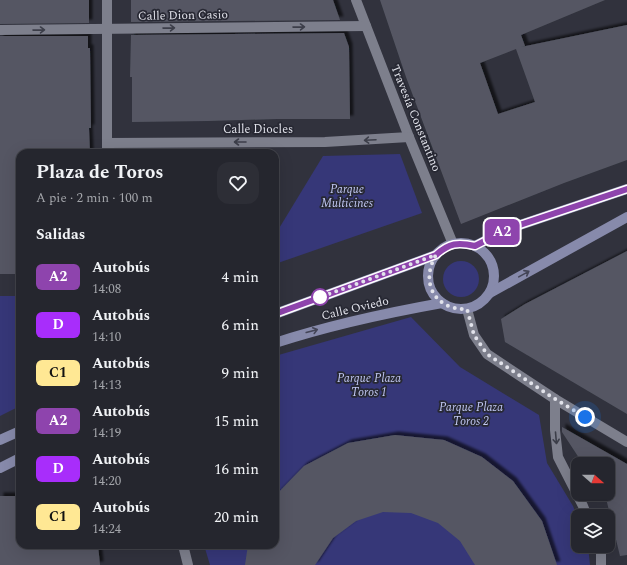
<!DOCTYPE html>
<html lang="es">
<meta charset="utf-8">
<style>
body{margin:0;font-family:Spectral,serif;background:#2d2e36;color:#f1f3f6;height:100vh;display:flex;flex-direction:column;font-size:15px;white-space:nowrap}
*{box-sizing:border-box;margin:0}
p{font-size:13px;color:#a3a5aa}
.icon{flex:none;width:22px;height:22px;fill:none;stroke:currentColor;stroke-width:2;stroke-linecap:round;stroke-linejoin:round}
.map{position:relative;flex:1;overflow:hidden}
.sheet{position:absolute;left:16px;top:149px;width:263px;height:400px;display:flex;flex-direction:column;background:#25262e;border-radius:12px;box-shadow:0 4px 16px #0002,0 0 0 1px #42434a}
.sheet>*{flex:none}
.badge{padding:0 8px;border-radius:6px;font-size:14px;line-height:26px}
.needle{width:26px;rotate:111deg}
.controls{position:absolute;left:571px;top:457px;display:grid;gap:8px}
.controls a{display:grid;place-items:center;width:44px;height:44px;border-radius:8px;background:#25262e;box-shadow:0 4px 16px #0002,0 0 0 1px #42434a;font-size:20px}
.you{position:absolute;width:20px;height:20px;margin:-10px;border:3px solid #fff;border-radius:50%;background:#1a73e8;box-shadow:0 0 0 6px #1a73e833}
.map>.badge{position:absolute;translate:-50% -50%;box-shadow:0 0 0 2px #fff}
h2{padding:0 20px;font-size:15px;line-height:36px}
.round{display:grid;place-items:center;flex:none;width:42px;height:42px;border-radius:12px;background:#2d2e36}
.head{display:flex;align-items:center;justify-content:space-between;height:68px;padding:0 20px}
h1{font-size:19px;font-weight:700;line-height:30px}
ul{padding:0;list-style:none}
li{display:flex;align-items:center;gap:12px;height:48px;padding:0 20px}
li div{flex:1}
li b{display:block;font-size:15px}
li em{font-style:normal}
li .badge{min-width:44px;font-weight:700;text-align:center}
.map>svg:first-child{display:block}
.green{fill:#363778}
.building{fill:#555763;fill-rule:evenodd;filter:url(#shadow)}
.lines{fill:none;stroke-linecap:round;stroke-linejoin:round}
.minor{stroke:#7d7f8c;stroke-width:10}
.secondary{stroke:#878aab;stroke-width:10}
.oneway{stroke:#3c3e49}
.oneway2{stroke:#444557}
.line-casing{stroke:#fff;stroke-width:9}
.line{stroke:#8e44ad;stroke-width:6}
.walk{stroke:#e2e3eb;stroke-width:4;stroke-dasharray:0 7.2}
.stop-dot{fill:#fff;stroke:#8e44ad;stroke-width:2}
.labels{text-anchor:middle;stroke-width:3.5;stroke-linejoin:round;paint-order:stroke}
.street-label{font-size:12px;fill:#e2e3eb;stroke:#272833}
.park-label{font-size:12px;font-style:italic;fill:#c1c7f3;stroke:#272833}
</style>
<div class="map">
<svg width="627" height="565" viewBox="0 0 627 565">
<defs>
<filter id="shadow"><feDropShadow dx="3.5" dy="-3.5" stdDeviation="1" flood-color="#0009"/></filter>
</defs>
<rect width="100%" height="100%" fill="#31323d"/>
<g class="green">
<path d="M400 154 422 213 275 264V235L323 156Z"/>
<circle cx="461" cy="279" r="18"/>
<path d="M0 296H20V406L0 416Z"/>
<path d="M411 317 460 367 539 415 547 463 573 506 578 519V546H588L590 565H210L204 545H275V356Z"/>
</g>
<g class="building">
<path d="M0 0H89V23L0 24Z"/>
<path d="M131 0H333L340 20 131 22Z"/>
<path d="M380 0H605L521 35 525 46 521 47 627 25V160L564 183 461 224 406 77ZM516 49 535 102 498 114 480 63Z"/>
<path d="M344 33 349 47 350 119H277L208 121 132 122V77H130L131 35Z"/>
<path d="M0 36H88V48H90L91 128H89L90 153H20V274H0Z"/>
<path d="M627 251V414L505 342 501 319 525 304Z"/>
<path d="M562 427 627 464V555L620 556 605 494H608V464H583L562 432Z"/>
<path d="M395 435 444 440 482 457 513 481 542 521 557 565H475L460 541 438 523 411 513 383 512 356 521 333 538 315 565H245L248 545H275V496L304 466 348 443Z"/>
<path d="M0 496H20V545H98L100 565H0Z"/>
</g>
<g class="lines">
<g class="minor">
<path d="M356 0 409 137 453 244"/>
<path d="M0 30 366 26"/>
<path d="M107 143 325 142 409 137"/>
<path d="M107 153V0"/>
<path d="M467 309 474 335 487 354 555 399 627 442"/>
<path d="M555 399V430L558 457 583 506 587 516"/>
<path d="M183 545 188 565"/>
<path d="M598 546 601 553V565"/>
</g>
<g class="secondary">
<circle cx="461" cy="276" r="33"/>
<path d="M475 246 508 229 627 189"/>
<path d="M490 293 627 217"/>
<path d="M275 314 436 255"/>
<path d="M275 343C330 325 386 313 442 303"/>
<path d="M0 440 20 431"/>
<path d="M0 468 20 458"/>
</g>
</g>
<defs><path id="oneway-shaft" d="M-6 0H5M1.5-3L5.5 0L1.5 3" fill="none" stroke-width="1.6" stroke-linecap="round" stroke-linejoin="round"/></defs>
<g class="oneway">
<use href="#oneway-shaft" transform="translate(299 27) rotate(-1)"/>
<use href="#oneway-shaft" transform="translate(169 28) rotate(-1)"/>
<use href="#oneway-shaft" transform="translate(39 30) rotate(-1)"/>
<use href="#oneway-shaft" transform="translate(370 140) rotate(177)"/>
<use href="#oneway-shaft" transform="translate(240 142) rotate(180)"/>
<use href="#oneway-shaft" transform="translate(556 438) rotate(85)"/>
</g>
<g class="oneway2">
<use href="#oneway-shaft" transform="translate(524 274) rotate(-29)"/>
<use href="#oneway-shaft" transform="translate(312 331) rotate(-15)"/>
</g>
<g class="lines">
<defs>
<path id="line" d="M275 314 436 255C449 243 458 242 475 246L508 229 627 189"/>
</defs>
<use href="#line" class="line-casing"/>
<use href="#line" class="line"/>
<path class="walk" d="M320 297 318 298 436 255C420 282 434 310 467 309L474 335 487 354 555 399 585 417"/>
</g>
<circle class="stop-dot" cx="320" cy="297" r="8"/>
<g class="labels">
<g class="street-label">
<text transform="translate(183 15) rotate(-1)" y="4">Calle Dion Casio</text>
<text transform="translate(416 118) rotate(68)" y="4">Travesía Constantino</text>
<text x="258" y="133">Calle Diocles</text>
<text transform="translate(355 308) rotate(-13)" y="4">Calle Oviedo</text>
</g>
<g class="park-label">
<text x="347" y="193">Parque<tspan x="347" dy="14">Multicines</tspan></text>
<text x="369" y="382">Parque Plaza<tspan x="369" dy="14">Toros 1</tspan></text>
<text x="471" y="411">Parque Plaza<tspan x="471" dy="14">Toros 2</tspan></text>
</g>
</g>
</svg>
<div class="controls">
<a><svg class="needle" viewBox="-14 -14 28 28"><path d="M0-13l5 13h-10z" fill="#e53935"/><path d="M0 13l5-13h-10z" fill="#a3a5aa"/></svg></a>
<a><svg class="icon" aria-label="layers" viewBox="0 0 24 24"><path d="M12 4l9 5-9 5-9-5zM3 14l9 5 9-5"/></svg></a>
</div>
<div class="you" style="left:585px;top:417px"></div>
<b class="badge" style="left:502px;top:232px;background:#8e44ad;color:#fff">A2</b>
<section class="sheet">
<div class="head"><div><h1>Plaza de Toros</h1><p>A pie · 2 min · 100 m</p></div><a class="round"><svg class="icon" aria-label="heart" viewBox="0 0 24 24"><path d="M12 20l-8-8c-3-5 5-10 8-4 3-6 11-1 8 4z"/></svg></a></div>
<h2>Salidas</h2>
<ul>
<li><span class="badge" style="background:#8e44ad;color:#fff">A2</span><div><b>Autobús</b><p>14:08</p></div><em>4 min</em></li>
<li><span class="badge" style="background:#a82dfb;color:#fff">D</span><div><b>Autobús</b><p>14:10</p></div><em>6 min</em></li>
<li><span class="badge" style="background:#ffe894;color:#111">C1</span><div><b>Autobús</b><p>14:13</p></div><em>9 min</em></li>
<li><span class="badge" style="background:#8e44ad;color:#fff">A2</span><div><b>Autobús</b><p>14:19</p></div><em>15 min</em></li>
<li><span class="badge" style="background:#a82dfb;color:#fff">D</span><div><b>Autobús</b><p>14:20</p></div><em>16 min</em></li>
<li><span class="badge" style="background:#ffe894;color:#111">C1</span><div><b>Autobús</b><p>14:24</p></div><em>20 min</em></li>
</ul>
</section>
</div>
